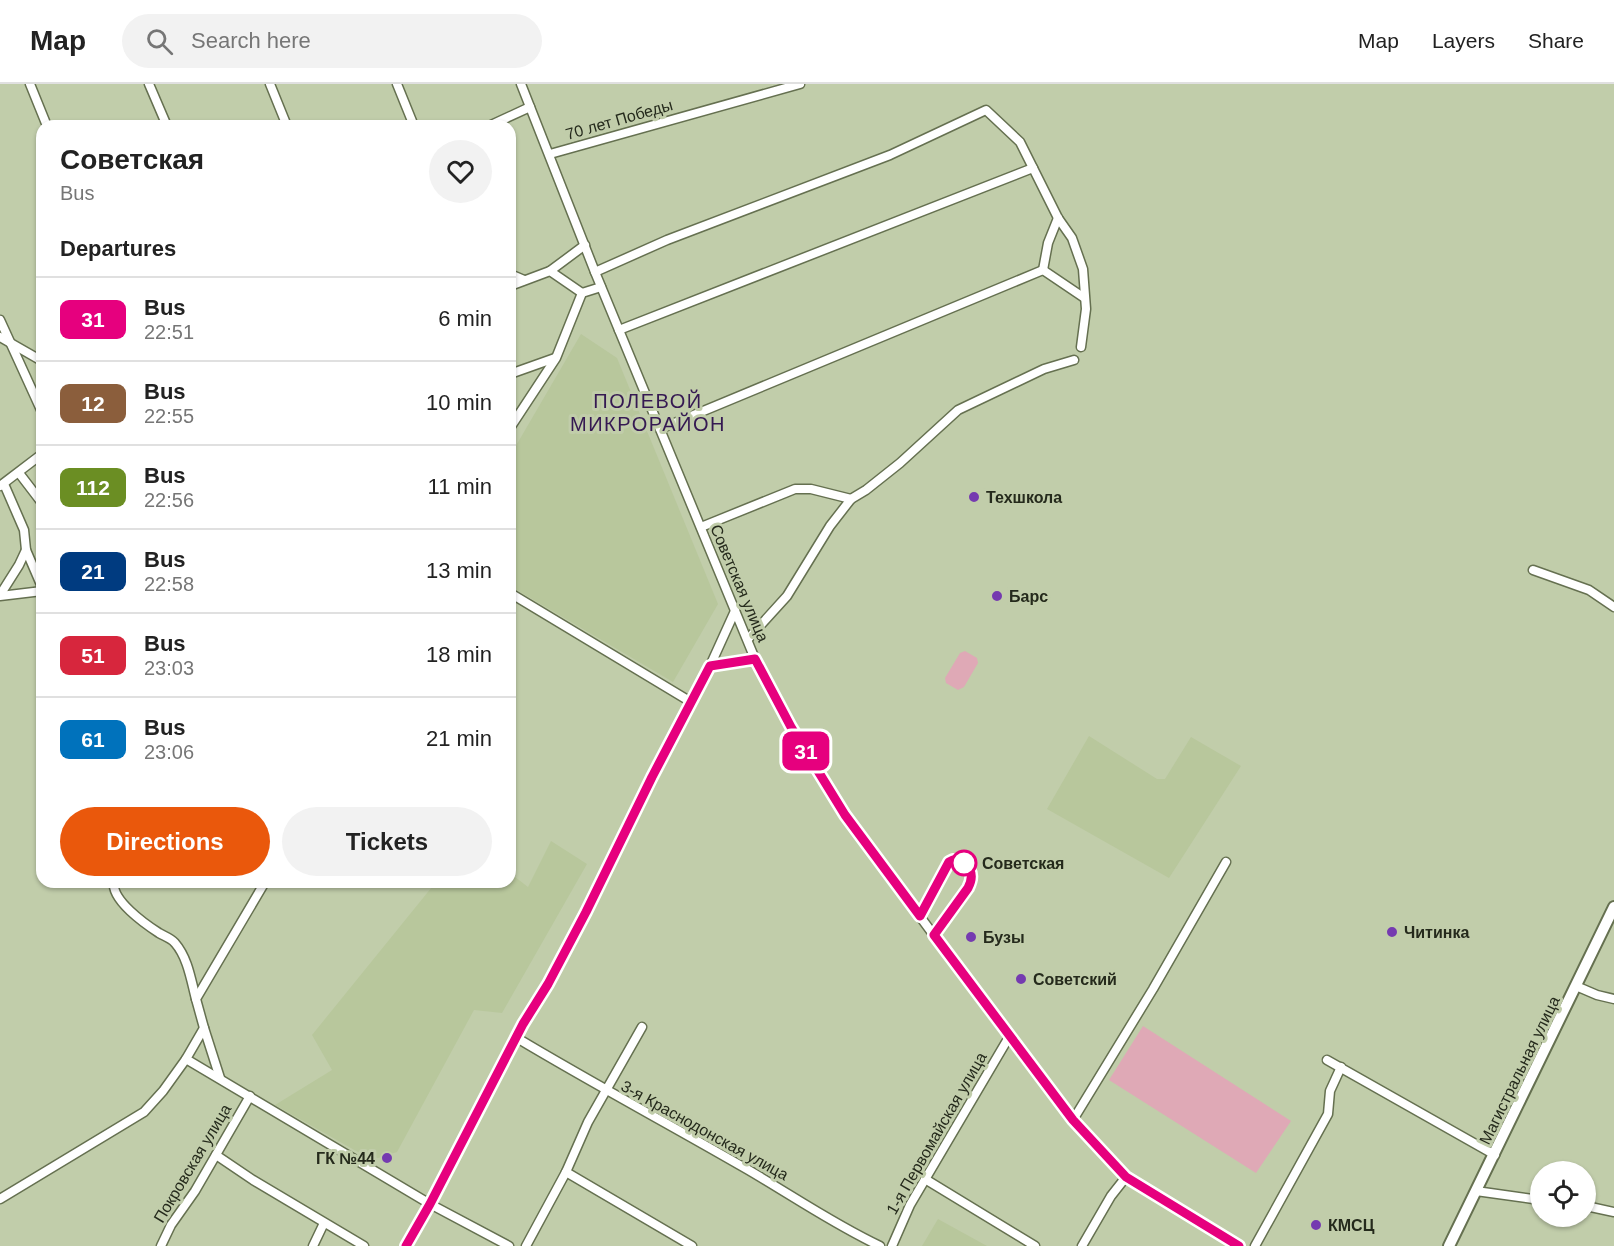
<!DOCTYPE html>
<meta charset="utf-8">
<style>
body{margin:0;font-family:Helvetica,sans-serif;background:#f2f2f2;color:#222;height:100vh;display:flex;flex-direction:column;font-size:22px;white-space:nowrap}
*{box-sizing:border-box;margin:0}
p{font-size:20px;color:#767676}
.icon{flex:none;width:33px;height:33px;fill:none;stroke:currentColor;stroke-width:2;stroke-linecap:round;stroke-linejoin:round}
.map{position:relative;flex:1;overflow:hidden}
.drawer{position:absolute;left:36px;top:36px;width:480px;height:768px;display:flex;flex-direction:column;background:#fff;border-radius:18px;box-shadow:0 2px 4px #0004}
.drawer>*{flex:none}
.badge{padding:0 12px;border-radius:9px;font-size:21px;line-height:39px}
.controls{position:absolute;left:1530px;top:1077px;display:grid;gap:12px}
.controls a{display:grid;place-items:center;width:66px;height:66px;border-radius:50%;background:#fff;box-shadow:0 2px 4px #0004;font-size:30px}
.map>.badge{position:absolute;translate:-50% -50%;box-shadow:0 0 0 3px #fff}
h2{padding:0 24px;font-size:22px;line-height:54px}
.round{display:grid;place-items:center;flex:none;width:63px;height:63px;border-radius:32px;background:#f2f2f2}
.headline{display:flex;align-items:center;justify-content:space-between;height:102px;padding:0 24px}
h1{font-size:28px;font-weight:600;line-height:45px}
.button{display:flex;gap:12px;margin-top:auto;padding:12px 24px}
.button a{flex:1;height:69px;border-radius:36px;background:#ea580c;color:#fff;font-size:24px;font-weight:600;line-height:69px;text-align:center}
.button a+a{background:#f2f2f2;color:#222}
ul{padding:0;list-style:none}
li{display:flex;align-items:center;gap:18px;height:84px;padding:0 24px;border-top:2px solid #e0e0e0}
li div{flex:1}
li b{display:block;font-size:22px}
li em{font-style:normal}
li .badge{min-width:66px;font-weight:700;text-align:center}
header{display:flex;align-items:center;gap:36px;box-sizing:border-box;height:84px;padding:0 30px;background:#fff;border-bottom:2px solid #e0e0e0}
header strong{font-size:28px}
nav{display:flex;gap:33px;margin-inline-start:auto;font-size:21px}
.search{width:420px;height:54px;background:#f2f2f2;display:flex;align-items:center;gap:15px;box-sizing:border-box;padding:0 21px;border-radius:33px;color:#767676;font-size:22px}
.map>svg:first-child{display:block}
.built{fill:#b8c79c}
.green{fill:#dfa9b6}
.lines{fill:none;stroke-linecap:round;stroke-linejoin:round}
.minor-casing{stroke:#657050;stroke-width:11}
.major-casing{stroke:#657050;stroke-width:14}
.minor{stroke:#fff;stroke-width:8}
.major{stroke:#fff;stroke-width:10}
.line-casing{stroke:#fff;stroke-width:14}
.line{stroke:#e6007e;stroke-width:9}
.poi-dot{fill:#753ab0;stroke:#c1cdaa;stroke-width:2}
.stop-dot{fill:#fff;stroke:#e6007e;stroke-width:3}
.labels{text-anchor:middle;stroke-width:6;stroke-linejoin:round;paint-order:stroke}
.street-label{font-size:16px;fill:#252a1c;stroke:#c1cdaa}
.poi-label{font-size:16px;font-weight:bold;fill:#252a1c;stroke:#c1cdaa;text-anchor:start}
.stop-label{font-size:16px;font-weight:bold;fill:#252a1c;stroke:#c1cdaa;text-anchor:start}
.quarter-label{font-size:20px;letter-spacing:1.5px;fill:#351952;stroke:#c1cdaa}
</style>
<header>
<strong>Map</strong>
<div class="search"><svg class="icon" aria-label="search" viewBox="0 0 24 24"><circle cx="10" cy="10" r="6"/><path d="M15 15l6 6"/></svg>Search here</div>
<nav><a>Map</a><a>Layers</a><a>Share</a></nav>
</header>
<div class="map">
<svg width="1614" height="1162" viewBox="0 0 1614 1162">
<rect width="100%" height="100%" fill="#c1cdaa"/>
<g class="built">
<path d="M581 250 617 274 718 520 673 598 510 502V372Z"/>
<path d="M1089 652 1157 695H1165L1191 653 1241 682 1169 794 1047 725Z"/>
<path d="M551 757 587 780 502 929 474 926 397 1068 372 1076 275 1021 332 986 312 951 436 798H510V789L528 803Z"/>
<path d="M938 1135 987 1162H922Z"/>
</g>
<g class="green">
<path d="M965 567 977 574 978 579 964 603 958 606 946 599 945 594 960 569Z"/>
<path d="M1143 942 1291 1037 1256 1089 1109 996Z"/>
</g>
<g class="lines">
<defs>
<g id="minor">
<path d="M30 0 47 42"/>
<path d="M149 0 167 42"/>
<path d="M270 0 287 42"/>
<path d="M397 0 414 42"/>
<path d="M521 0 595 188 755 575 791 643 845 731 1009 953 1073 1036 1126 1093 1239 1162"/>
<path d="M489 42 530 23"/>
<path d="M550 70 800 0"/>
<path d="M1043 186 1048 159 1058 134"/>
<path d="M550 187 585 161"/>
<path d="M595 188 667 156 890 71 986 26 1020 58 1058 134 1072 154 1083 185 1086 225 1081 263"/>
<path d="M510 190 524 196"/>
<path d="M510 202 550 187 582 209"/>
<path d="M0 236 42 328"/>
<path d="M619 246 1033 84"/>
<path d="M0 253 42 277"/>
<path d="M510 290 555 274"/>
<path d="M510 344 556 274 582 209 601 203"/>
<path d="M660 345 1043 186 1083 213"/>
<path d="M19 389 42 419"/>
<path d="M4 400 24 446 26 466 42 503"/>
<path d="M0 402 42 370"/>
<path d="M701 443 795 405H811L851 415"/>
<path d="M1533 486 1589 506 1614 523"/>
<path d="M510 509 691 618"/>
<path d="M0 511 19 481 26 466"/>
<path d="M0 512 42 507"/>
<path d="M748 555 787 512 830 442 851 415 866 406 900 379 958 326 1044 285 1074 276"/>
<path d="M710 582 735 527"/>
<path d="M114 798C111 816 145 840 159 849 164 852 171 854 175 859 188 874 191 896 196 915"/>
<path d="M265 798 196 915 204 944 186 975 430 1120 509 1162"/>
<path d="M920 832 946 782 953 776C969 781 976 788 968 804L934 851"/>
<path d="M1576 902 1597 911 1614 915"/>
<path d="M204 944 220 994"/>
<path d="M517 954C592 999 669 1040 745 1084 790 1110 833 1140 880 1162"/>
<path d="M1327 976 1495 1071"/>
<path d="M1073 1036 1153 905 1226 778"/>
<path d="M216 1071 253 1096 364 1162"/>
<path d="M566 1088 692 1162"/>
<path d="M925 1095 1035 1162"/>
<path d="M1476 1107 1540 1116"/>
<path d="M0 1115 144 1028 163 1007 186 975"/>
<path d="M1586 1122 1614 1128"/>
<path d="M161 1162 171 1141 195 1107 250 1012"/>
<path d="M313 1162 324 1139"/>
<path d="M406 1162 430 1120 523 940 548 900 595 810 652 693 710 582 755 575"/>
<path d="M526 1162 566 1088 588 1038 642 943"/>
<path d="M892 1162 910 1121 1009 953"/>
<path d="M1082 1162 1111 1112 1126 1093"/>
<path d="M1255 1162 1328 1030 1330 1007 1341 983"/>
</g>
<path id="major" d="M1449 1162 1614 823"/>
</defs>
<use href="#minor" class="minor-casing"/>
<use href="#major" class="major-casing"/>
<use href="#minor" class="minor"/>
<use href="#major" class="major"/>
</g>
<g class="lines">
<defs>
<path id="line" d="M406 1162 430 1120 523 940 548 900 586 828 652 693 710 582 755 575 791 643 845 731 920 832 949 778 953 776C969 781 976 788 968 804L934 851 1073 1036 1126 1093 1239 1162"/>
</defs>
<use href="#line" class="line-casing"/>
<use href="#line" class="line"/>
</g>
<g class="poi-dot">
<circle cx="974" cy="413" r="6"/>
<circle cx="997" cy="512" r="6"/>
<circle cx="1392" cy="848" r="6"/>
<circle cx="971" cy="853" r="6"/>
<circle cx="1021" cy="895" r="6"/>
<circle cx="387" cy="1074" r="6"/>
<circle cx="1316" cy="1141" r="6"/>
</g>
<circle class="stop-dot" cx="964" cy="779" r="12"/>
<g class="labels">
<g class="street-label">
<text transform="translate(619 35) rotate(-16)" y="6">70 лет Победы</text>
<text transform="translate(740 499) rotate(67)" y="6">Советская улица</text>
<text transform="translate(1519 986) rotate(-64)" y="6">Магистральная улица</text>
<text transform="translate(705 1046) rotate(29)" y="6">3-я Краснодонская улица</text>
<text transform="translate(936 1049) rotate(-60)" y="6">1-я Первомайская улица</text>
<text transform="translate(192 1079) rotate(-59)" y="6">Покровская улица</text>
</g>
<g class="poi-label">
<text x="986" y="419">Техшкола</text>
<text x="1009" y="518">Барс</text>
<text x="1404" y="854">Читинка</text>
<text x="983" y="859">Бузы</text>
<text x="1033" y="901">Советский</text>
<text x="375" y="1080" text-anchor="end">ГК №44</text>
<text x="1328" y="1147">КМСЦ</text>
</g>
<g class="stop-label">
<text x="982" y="785">Советская</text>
</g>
<g class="quarter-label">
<text x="648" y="324">ПОЛЕВОЙ<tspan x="648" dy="23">МИКРОРАЙОН</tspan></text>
</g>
</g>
</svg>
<div class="controls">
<a><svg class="icon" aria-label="locate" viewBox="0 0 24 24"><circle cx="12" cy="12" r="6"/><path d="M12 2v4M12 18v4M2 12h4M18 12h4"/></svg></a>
</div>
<b class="badge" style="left:806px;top:667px;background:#e6007e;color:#fff">31</b>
<section class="drawer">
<div class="headline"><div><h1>Советская</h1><p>Bus</p></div><a class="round"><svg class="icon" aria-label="heart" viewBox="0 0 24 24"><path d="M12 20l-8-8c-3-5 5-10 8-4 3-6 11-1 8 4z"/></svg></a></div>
<h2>Departures</h2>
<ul>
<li><span class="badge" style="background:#e6007e;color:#fff">31</span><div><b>Bus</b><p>22:51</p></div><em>6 min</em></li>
<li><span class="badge" style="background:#8b5e3c;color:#fff">12</span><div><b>Bus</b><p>22:55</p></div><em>10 min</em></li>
<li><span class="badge" style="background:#6b8e23;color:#fff">112</span><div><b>Bus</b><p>22:56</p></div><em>11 min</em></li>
<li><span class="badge" style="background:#003b80;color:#fff">21</span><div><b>Bus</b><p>22:58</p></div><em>13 min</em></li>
<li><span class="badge" style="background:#d7263d;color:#fff">51</span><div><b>Bus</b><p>23:03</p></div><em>18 min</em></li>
<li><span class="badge" style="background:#0072bc;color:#fff">61</span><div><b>Bus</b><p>23:06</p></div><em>21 min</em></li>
</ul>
<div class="button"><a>Directions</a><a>Tickets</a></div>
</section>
</div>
